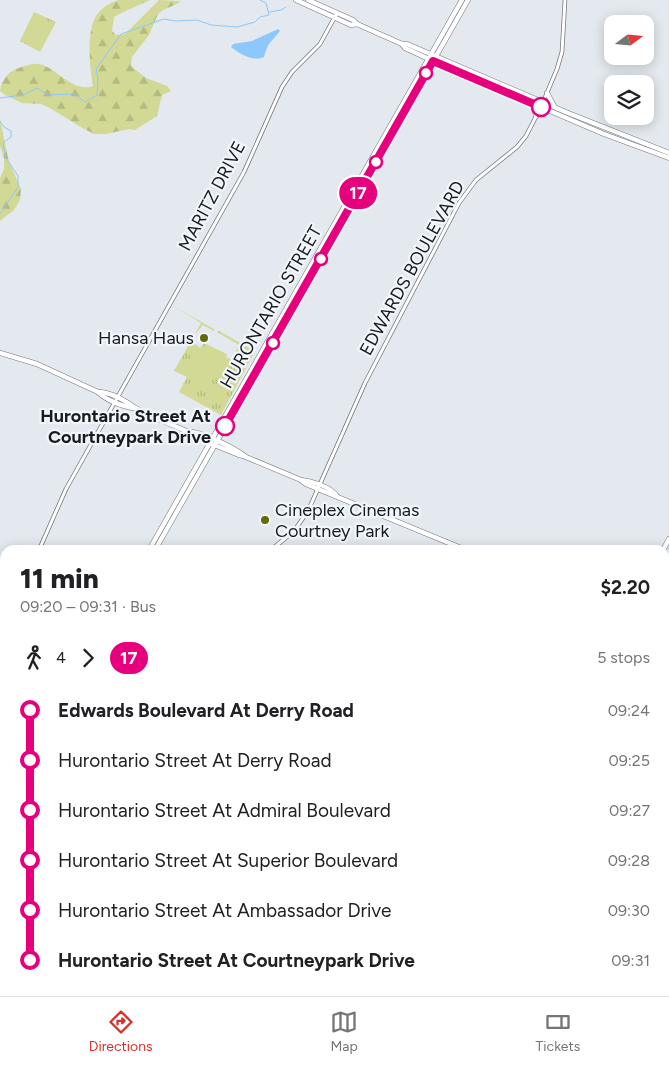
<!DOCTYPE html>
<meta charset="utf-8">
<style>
body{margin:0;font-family:Figtree,sans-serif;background:#f6f6f6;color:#202124;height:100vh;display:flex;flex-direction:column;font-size:19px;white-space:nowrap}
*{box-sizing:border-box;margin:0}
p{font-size:16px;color:#757577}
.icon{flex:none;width:28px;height:28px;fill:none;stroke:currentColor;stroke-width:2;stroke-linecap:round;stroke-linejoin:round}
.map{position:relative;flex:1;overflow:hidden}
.side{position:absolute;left:0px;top:545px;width:670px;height:451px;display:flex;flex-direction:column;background:#fff;border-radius:15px 15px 0 0;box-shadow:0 2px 12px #0003}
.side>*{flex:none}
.badge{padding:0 10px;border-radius:16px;font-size:18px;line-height:32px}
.needle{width:32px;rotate:74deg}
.tools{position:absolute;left:604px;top:15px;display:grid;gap:10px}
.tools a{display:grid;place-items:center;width:50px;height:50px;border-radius:10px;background:#fff;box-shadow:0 2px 12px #0003;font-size:25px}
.map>.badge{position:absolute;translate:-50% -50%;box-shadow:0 0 0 2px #fff}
.legs{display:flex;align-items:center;gap:8px;height:55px;padding:0 20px;font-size:16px}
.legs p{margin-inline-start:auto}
.summary{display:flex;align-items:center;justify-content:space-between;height:85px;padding:0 20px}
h1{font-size:28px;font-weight:800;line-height:38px}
ul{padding:0 20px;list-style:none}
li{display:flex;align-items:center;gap:18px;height:50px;font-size:19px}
li i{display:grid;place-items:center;width:8px;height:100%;margin:0 6px;background:currentColor}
li i::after{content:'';width:12px;height:12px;margin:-6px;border:4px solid;border-radius:50%;background:#fff}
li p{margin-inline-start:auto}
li:first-child i{background:linear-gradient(#0000 50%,currentColor 0)}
li:last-child i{background:linear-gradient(currentColor 50%,#0000 0)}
.dock{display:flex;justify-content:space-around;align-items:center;height:70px;border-top:1px solid #e0e0e0;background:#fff;font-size:14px;color:#757577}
.dock a{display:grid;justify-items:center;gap:2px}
.dock .selected{color:#d93025}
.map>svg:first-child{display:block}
.grass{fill:url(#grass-tufts)}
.forest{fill:url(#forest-firs)}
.garden{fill:#d2d995}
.water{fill:#8cc8fc}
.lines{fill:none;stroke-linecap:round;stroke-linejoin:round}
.stream{stroke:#8cc8fc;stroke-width:1}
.minor-casing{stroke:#73787d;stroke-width:4.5}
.major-casing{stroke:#73787d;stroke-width:5.5}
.highway-casing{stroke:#73787d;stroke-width:7}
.minor{stroke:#fff;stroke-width:3}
.major{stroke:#fff;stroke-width:4.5}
.highway{stroke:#fff;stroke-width:5.5}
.line-1-casing{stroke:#fff;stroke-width:11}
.line-1{stroke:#e6007e;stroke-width:8}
.stop-1-dot{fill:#fff;stroke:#e6007e;stroke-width:2.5}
.poi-dot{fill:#646909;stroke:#f0f6fc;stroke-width:2}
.labels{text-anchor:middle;stroke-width:4.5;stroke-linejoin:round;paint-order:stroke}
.street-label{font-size:18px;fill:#191b1d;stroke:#f0f6fc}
.poi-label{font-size:18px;fill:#191b1d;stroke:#f0f6fc;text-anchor:end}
.stop-label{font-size:18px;font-weight:bold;fill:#191b1d;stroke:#f0f6fc;text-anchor:end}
</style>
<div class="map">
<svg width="669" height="996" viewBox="0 0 669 996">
<defs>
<pattern id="grass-tufts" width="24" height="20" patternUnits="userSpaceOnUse" patternTransform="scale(1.25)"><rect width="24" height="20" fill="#d2d995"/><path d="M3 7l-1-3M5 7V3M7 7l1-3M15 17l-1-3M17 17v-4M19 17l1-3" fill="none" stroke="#b4ba80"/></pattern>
<pattern id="forest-firs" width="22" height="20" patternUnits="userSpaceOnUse" patternTransform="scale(1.25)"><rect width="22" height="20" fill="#d2d995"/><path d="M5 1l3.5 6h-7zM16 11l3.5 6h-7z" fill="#b4ba80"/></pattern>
</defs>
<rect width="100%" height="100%" fill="#e3e9ee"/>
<g class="grass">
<path d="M34 12 56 22 40 52 20 41Z"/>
<path d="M173 306 214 329V331L203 325 195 334 193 341 200 348 204 343 227 354 226 357 232 360 239 345 217 332 219 331 253 350 254 353 221 415 179 392 187 377 174 371 201 323Z"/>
</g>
<g class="forest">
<path d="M119 0H150L117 15 114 17 112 31 116 35 125 34 159 0 180 1 179 3 163 10 158 14 149 35 132 57 131 66 146 78 167 86 171 91 162 95 157 116 135 130 129 129 106 134H94L79 126 48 107 41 104 22 103 5 95 0 91C1 82 7 73 16 69 22 67 32 63 39 64 58 68 72 93 93 86 90 67 85 27 99 12 104 6 112 2 119 0Z"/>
<path d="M0 120 9 162 21 189 20 200 14 210 0 221V178L4 169V158L0 146Z"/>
</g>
<g class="garden">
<path d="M37 20 49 26 39 47 26 41Z"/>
<path d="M205 346 224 357 208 386 189 375Z"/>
</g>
<path class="water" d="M278 29 280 31C271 43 269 40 264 57 253 62 240 54 231 47L233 44 252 41Z"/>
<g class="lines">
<g class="stream">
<path d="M269 12 281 10 286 7"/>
<path d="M0 98 23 95 37 88 48 95 74 94 85 102 97 95 98 79 96 69 121 34 164 19 176 21 197 20 211 25 237 27 255 22 260 17 269 15 266 3 260 0"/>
<path d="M0 121 4 127 11 131V137L3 143 6 158 18 176V187L0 214"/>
</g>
<defs>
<g id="minor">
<path d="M39 550 66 489 244 172 282 87 292 72 320 44 337 13"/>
<path d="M271 550 294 531 308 511 365 383 459 203 476 180 517 147 526 136 541 107 557 69 562 52 565 0"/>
<path d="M6 996 9 991"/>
</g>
<g id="major">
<path d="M296 0 351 25 357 24"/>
<path d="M308 0 353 20 357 24 402 44H407L568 113 669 153"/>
<path d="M402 44 405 48 429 59 604 134 669 158"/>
<path d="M547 93 554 106"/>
<path d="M530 103 534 107 536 116"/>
<path d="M0 353 37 364 98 392C106 400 123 407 135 408"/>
<path d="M98 392C111 392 124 400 134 407 150 417 169 423 186 431L190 435 239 455 244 456"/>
<path d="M186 431C202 432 233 447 246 457L301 480 306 484 466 550"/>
<path d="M301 480C311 481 329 486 336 495"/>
<path d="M149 550 462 0"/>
<path d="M155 550 468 0"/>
<path d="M663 550 669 539"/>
<path d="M665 590 669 593"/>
<path d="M665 595 669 597"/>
<path d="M0 805 5 794"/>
<path d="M0 815 5 805"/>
<path d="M0 938 5 940"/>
<path d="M124 991 135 996"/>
<path d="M404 996 407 991"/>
<path d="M408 996 411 991"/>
</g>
<g id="highway">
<path d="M0 693 5 695"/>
<path d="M0 701 5 703"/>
<path d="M0 711 5 716"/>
<path d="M0 720 5 725"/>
<path d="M0 733 5 738"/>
<path d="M0 741 5 746"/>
<path d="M0 751 5 754"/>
<path d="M0 783 5 781"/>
<path d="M0 800 5 803"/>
<path d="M0 836 5 832"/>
<path d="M245 991 250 996"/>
<path d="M253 991 258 996"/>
<path d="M264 991 269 996"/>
<path d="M272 991 277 996"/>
<path d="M286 991 290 996"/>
</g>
</defs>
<use href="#minor" class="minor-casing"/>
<use href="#major" class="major-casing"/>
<use href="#highway" class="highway-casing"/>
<use href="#minor" class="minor"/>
<use href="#major" class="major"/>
<use href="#highway" class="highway"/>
</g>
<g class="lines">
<defs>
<path id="line-1" d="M225 426 433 61 541 107"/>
</defs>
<use href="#line-1" class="line-1-casing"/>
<use href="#line-1" class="line-1"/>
</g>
<g class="stop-1-dot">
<circle cx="426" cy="73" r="6"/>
<circle cx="541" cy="107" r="9"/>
<circle cx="376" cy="162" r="6"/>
<circle cx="321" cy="259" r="6"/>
<circle cx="273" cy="343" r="6"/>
<circle cx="225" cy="426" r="9"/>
</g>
<g class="poi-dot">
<circle cx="204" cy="338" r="5"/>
<circle cx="265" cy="520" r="5"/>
</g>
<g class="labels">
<g class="street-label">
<text transform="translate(212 196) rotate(-62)" y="6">MARITZ DRIVE</text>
<text transform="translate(412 268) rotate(-61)" y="6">EDWARDS BOULEVARD</text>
<text transform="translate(271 307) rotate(-60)" y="6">HURONTARIO STREET</text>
</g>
<g class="poi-label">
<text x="194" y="344">Hansa Haus</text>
<text x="275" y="516" text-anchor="start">Cineplex Cinemas<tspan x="275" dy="21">Courtney Park</tspan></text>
</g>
<g class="stop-label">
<text x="211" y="422">Hurontario Street At<tspan x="211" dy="21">Courtneypark Drive</tspan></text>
</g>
</g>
</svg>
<div class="tools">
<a><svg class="needle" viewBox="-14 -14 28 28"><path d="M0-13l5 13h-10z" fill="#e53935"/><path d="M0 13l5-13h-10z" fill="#757577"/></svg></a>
<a><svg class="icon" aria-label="layers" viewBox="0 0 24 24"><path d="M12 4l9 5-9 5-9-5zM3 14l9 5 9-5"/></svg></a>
</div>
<b class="badge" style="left:358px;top:193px;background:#e6007e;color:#fff">17</b>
<section class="side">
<div class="summary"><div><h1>11 min</h1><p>09:20 – 09:31 · Bus</p></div><b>$2.20</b></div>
<div class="legs"><svg class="icon" aria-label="walk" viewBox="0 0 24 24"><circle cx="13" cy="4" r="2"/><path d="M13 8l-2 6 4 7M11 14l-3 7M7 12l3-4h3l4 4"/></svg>4<svg class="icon" aria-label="forward" viewBox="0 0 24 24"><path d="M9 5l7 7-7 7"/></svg><b class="badge" style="background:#e6007e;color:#fff">17</b><p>5 stops</p></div>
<ul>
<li><i style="color:#e6007e"></i><b>Edwards Boulevard At Derry Road</b><p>09:24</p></li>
<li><i style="color:#e6007e"></i><span>Hurontario Street At Derry Road</span><p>09:25</p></li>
<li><i style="color:#e6007e"></i><span>Hurontario Street At Admiral Boulevard</span><p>09:27</p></li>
<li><i style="color:#e6007e"></i><span>Hurontario Street At Superior Boulevard</span><p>09:28</p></li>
<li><i style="color:#e6007e"></i><span>Hurontario Street At Ambassador Drive</span><p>09:30</p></li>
<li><i style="color:#e6007e"></i><b>Hurontario Street At Courtneypark Drive</b><p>09:31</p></li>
</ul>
</section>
</div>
<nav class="dock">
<a class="selected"><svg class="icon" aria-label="directions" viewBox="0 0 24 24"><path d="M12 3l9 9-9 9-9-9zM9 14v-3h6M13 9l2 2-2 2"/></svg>Directions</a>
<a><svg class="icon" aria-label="map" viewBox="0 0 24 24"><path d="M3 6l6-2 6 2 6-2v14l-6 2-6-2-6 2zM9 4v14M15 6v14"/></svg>Map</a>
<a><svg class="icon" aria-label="tickets" viewBox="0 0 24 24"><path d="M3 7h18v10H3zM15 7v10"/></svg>Tickets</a>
</nav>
